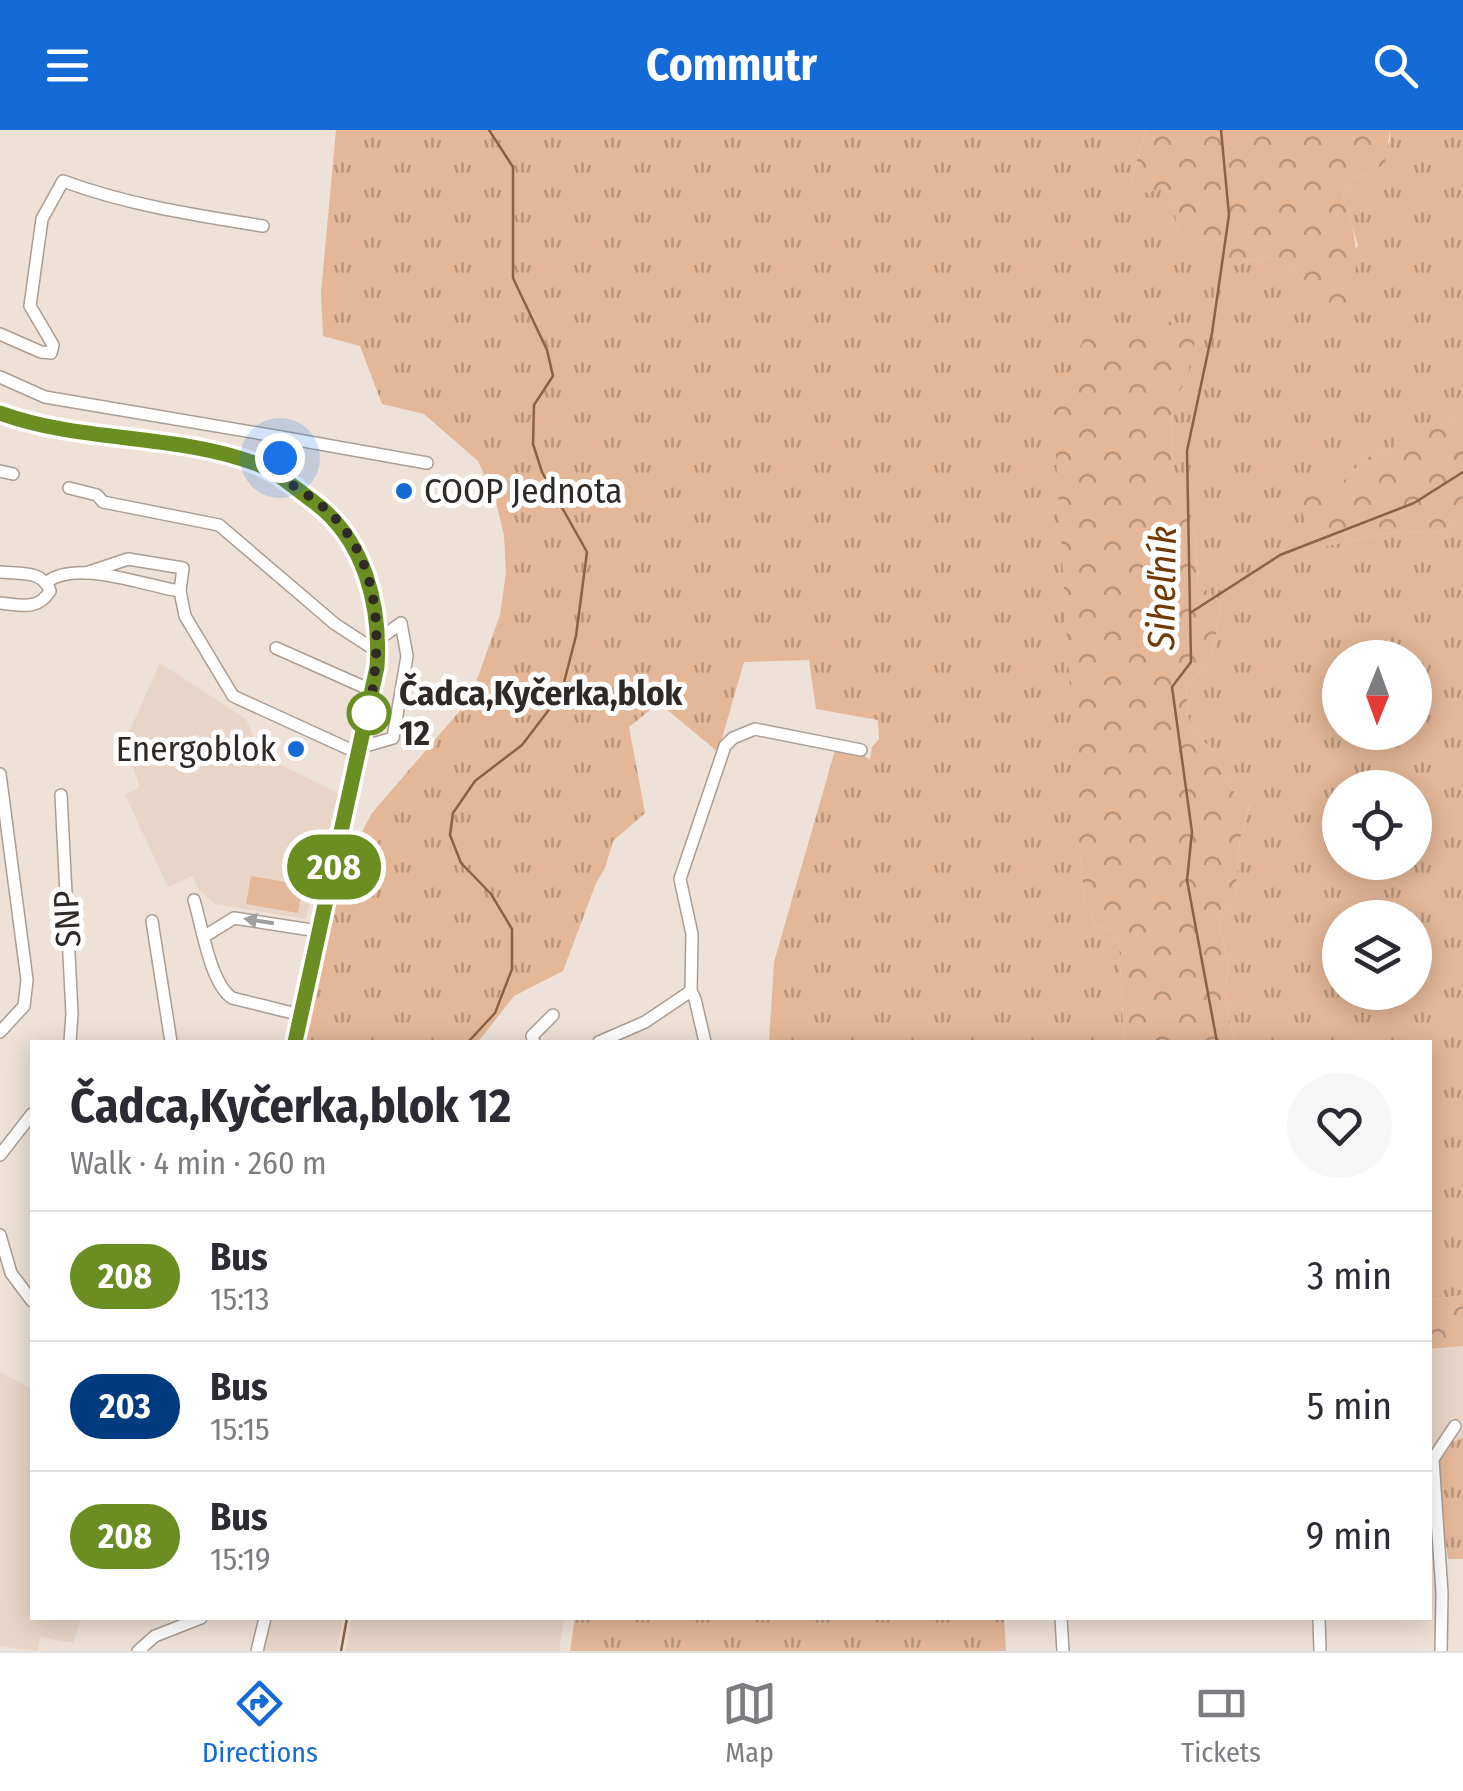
<!DOCTYPE html>
<meta charset="utf-8">
<style>
body{margin:0;font-family:"Fira Sans Condensed",sans-serif;background:#f7f7f7;color:#2b2b33;height:100vh;display:flex;flex-direction:column;font-size:38px;white-space:nowrap}
*{box-sizing:border-box;margin:0}
p{font-size:32px;color:#7c7c81}
.icon{flex:none;width:55px;height:55px;fill:none;stroke:currentColor;stroke-width:2;stroke-linecap:round;stroke-linejoin:round}
.map{position:relative;flex:1;overflow:hidden}
.drawer{position:absolute;left:30px;top:910px;width:1402px;height:580px;display:flex;flex-direction:column;background:#fff;border-radius:0px;box-shadow:0 5px 25px #0003}
.drawer>*{flex:none}
.badge{padding:0 20px;border-radius:32px;font-size:35px;line-height:65px}
.needle{width:65px;rotate:181deg}
.fabs{position:absolute;left:1322px;top:510px;display:grid;gap:20px}
.fabs a{display:grid;place-items:center;width:110px;height:110px;border-radius:50%;background:#fff;box-shadow:0 5px 25px #0003;font-size:50px}
.you{position:absolute;width:50px;height:50px;margin:-25px;border:8px solid #fff;border-radius:50%;background:#1a73e8;box-shadow:0 0 0 15px #1a73e833}
.map>.badge{position:absolute;translate:-50% -50%;box-shadow:0 0 0 5px #fff}
.round{display:grid;place-items:center;flex:none;width:105px;height:105px;border-radius:52px;background:#f7f7f7}
.headline{display:flex;align-items:center;justify-content:space-between;height:170px;padding:0 40px}
h1{font-size:48px;font-weight:700;line-height:75px}
ul{padding:0;list-style:none}
li{display:flex;align-items:center;gap:30px;height:130px;padding:0 40px;border-top:2px solid #e1e1e2}
li div{flex:1}
li b{display:block;font-size:38px}
li em{font-style:normal}
li .badge{min-width:110px;font-weight:700;text-align:center}
header{display:flex;justify-content:space-between;align-items:center;height:130px;padding:0 40px;background:#156bd5;color:#fff;font-size:45px;font-weight:700}
.dock{display:flex;justify-content:space-around;align-items:center;height:140px;border-top:2px solid #e1e1e2;background:#fff;font-size:28px;color:#7c7c81}
.dock a{display:grid;justify-items:center;gap:5px}
.dock .active{color:#156bd5}
.map>svg:first-child{display:block}
.built{fill:#e9d5c7}
.grass{fill:url(#grass-tufts);fill-rule:evenodd}
.forest{fill:url(#forest-crowns)}
.pitch{fill:#e3b798}
.lines{fill:none;stroke-linecap:round;stroke-linejoin:round}
.stream{stroke:#8b6344;stroke-width:2.5}
.minor-casing{stroke:#a99d94;stroke-width:14}
.minor{stroke:#fff;stroke-width:11}
.oneway{fill:#a19f9e}
.line-casing{stroke:#fff;stroke-width:22}
.line{stroke:#6b8e23;stroke-width:15}
.walk{stroke:#2f2a27;stroke-width:10;stroke-dasharray:0 18}
.poi-dot{fill:#156bd5;stroke:#fff;stroke-width:4}
.stop-dot{fill:#fff;stroke:#6b8e23;stroke-width:5}
.labels{text-anchor:middle;stroke-width:10;stroke-linejoin:round;paint-order:stroke}
.poi-label{font-size:35px;fill:#2f2a27;stroke:#fff;text-anchor:start}
.stop-label{font-size:35px;font-weight:bold;fill:#2f2a27;stroke:#fff;text-anchor:start}
.street-label{font-size:35px;fill:#2f2a27;stroke:#fff}
.water-label{font-size:38px;font-style:italic;fill:#6f3901;stroke:#fff}
</style>
<header><svg class="icon" aria-label="menu" viewBox="0 0 24 24"><path d="M4 6h16M4 12h16M4 18h16"/></svg>Commutr<svg class="icon" aria-label="search" viewBox="0 0 24 24"><circle cx="10" cy="10" r="6"/><path d="M15 15l6 6"/></svg></header>
<div class="map">
<svg width="1463" height="1521" viewBox="0 0 1463 1521">
<defs>
<pattern id="grass-tufts" width="24" height="20" patternUnits="userSpaceOnUse" patternTransform="scale(2.5)"><rect width="24" height="20" fill="#e3b798"/><path d="M3 7l-1-3M5 7V3M7 7l1-3M15 17l-1-3M17 17v-4M19 17l1-3" fill="none" stroke="#b8957c"/></pattern>
<pattern id="forest-crowns" width="20" height="18" patternUnits="userSpaceOnUse" patternTransform="scale(2.5)"><rect width="20" height="18" fill="#e3b798"/><path d="M2 6a3 3 0 1 1 6 0M12 15a3 3 0 1 1 6 0" fill="none" stroke="#b8957c"/></pattern>
</defs>
<rect width="100%" height="100%" fill="#eee1d7"/>
<g class="built">
<path d="M160 533 246 589 261 625 338 663 306 789 215 774 198 759 192 746 168 757 125 665 140 657 124 613Z"/>
<path d="M1463 1216V1307L1452 1312 1430 1347V1220Z"/>
<path d="M0 1242 32 1259V1488H81L73 1513 40 1507 38 1521 0 1516Z"/>
<path d="M271 1488H343L337 1521H264Z"/>
<path d="M352 1488H564L559 1521H345Z"/>
</g>
<g class="grass">
<path d="M336 0H1146L1129 58 1166 57 1174 75 1178 102 1237 135 1264 127 1288 131 1311 163 1358 116 1343 64 1351 49 1371 43 1390 11V0H1463V285L1406 303 1392 319 1368 327 1341 353 1322 417C1361 409 1404 396 1443 404L1463 387V1165L1430 1170V912H1235L1225 872 1228 832 1218 789 1235 768 1240 709 1250 674 1232 660 1214 622 1189 596 1186 559 1212 527 1221 473 1198 454 1195 405 1171 336 1172 274 1187 249 1171 191 1149 202 1120 207 1080 727 1085 772 1096 796 1112 801 1119 812 1124 912H769L774 832 836 617 861 623 870 630 872 617 879 609 878 590 816 579 809 530 744 532 718 622 659 573 629 597 645 683 613 711 605 738 596 753 563 841 514 866 478 912H301L337 750 372 683 470 569 500 485 506 442 504 405 496 372 478 331 424 284 382 274 360 216 323 206 321 163ZM1340 528H1415V602H1340ZM1340 658H1415V732H1340ZM1340 788H1415V862H1340Z"/>
<path d="M1463 1307V1429H1448L1435 1334 1452 1312Z"/>
<path d="M575 1488H1004L1006 1521H570Z"/>
</g>
<g class="forest">
<path d="M1146 0H1390L1385 33 1371 43 1351 49 1343 64C1356 106 1362 129 1348 172L1330 179 1311 163 1288 131 1264 127 1237 135 1204 127 1178 102 1174 75 1166 58 1144 63 1129 58Z"/>
<path d="M1171 191 1197 202 1187 249 1172 274 1171 335 1195 405 1198 454 1221 473 1212 527 1186 559 1189 596 1214 622 1232 660 1250 673 1240 709 1235 768 1218 789 1228 832 1225 872 1235 912H1124L1119 812 1112 801 1096 796 1085 772 1080 727 1053 277 1088 199C1124 208 1138 207 1171 191Z"/>
<path d="M1463 285V387L1443 404C1404 396 1361 409 1322 417L1307 395 1297 370 1303 355 1341 353 1368 327 1392 319 1405 303Z"/>
<path d="M1463 1165V1216L1430 1219V1170Z"/>
</g>
<path class="pitch" d="M251 746 303 755 298 783 246 774Z"/>
<g class="lines">
<g class="stream">
<path d="M1190 483 1280 425 1414 373 1463 342"/>
<path d="M468 912 495 883 512 839V799L491 764 461 733 450 705 453 683 475 651 522 615 561 564 576 506 587 422 542 342 533 314 534 275 553 246 547 220 513 148V37L489 0"/>
<path d="M1217 912 1187 750 1192 702 1172 557 1191 532 1187 321 1212 203 1229 85 1221 0"/>
<path d="M341 1521 347 1488"/>
</g>
<defs>
<g id="minor">
<path d="M0 204 41 222 51 223 53 215 30 176 42 89 63 51C128 75 194 85 263 96"/>
<path d="M0 247 45 267 281 307"/>
<path d="M0 283C83 313 177 302 259 335 276 342 289 354 303 364 313 371 326 378 334 387 413 470 362 617 339 713 323 779 311 846 295 912"/>
<path d="M0 341 13 344"/>
<path d="M278 345 281 307 427 333"/>
<path d="M69 358 97 365 103 372 219 395 335 494 378 522"/>
<path d="M0 442C20 444 43 440 50 461 38 481 20 475 0 473"/>
<path d="M86 443 128 429 183 438 180 461 185 486 233 566 360 624"/>
<path d="M47 452C78 429 145 456 180 461"/>
<path d="M276 518 373 561"/>
<path d="M362 617 393 608 407 526 401 493 378 510"/>
<path d="M0 644 27 850 24 876 0 902"/>
<path d="M61 665 72 884 70 912"/>
<path d="M194 770C202 796 210 853 232 868L301 885"/>
<path d="M152 791 171 912"/>
<path d="M205 806 234 788 318 801"/>
<path d="M691 861 692 804 680 749 725 616 733 608 755 599 861 620"/>
<path d="M534 912 532 906 553 885"/>
<path d="M599 912 645 892 691 861 695 869 705 912"/>
<path d="M0 1025 32 984"/>
<path d="M0 1105 11 1143 32 1171"/>
<path d="M1061 1488 1063 1521"/>
<path d="M1319 1488 1320 1521"/>
<path d="M138 1521 155 1506 201 1488"/>
<path d="M257 1521 265 1488"/>
<path d="M1441 1521 1442 1463 1433 1329 1455 1296"/>
</g>
</defs>
<use href="#minor" class="minor-casing"/>
<use href="#minor" class="minor"/>
</g>
<defs><path id="oneway-solid" d="M-6-.8H1V-3.2L6.5 0L1 3.2V.8H-6Z" transform="scale(2.5)"/></defs>
<use class="oneway" href="#oneway-solid" transform="translate(259 791) rotate(-171)"/>
<g class="lines">
<defs>
<path id="line" d="M0 283C82 313 175 303 257 334 278 342 296 359 314 372 365 410 381 476 377 537L295 912"/>
</defs>
<use href="#line" class="line-casing"/>
<use href="#line" class="line"/>
<path class="walk" d="M280 328 278 345C296 358 319 371 334 387 386 442 381 524 367 592L369 583"/>
</g>
<g class="poi-dot">
<circle cx="404" cy="361" r="10"/>
<circle cx="296" cy="619" r="10"/>
</g>
<circle class="stop-dot" cx="369" cy="583" r="20"/>
<g class="labels">
<g class="poi-label">
<text x="424" y="373">COOP Jednota</text>
<text x="276" y="631" text-anchor="end">Energoblok</text>
</g>
<g class="stop-label">
<text x="399" y="575">Čadca,Kyčerka,blok<tspan x="399" dy="40">12</tspan></text>
</g>
<g class="street-label">
<text transform="translate(67 789) rotate(-93)" y="12">SNP</text>
</g>
<g class="water-label">
<text transform="translate(1162 458) rotate(-89)" y="13">Siheľník</text>
</g>
</g>
</svg>
<div class="fabs">
<a><svg class="needle" viewBox="-14 -14 28 28"><path d="M0-13l5 13h-10z" fill="#e53935"/><path d="M0 13l5-13h-10z" fill="#7c7c81"/></svg></a>
<a><svg class="icon" aria-label="locate" viewBox="0 0 24 24"><circle cx="12" cy="12" r="6"/><path d="M12 2v4M12 18v4M2 12h4M18 12h4"/></svg></a>
<a><svg class="icon" aria-label="layers" viewBox="0 0 24 24"><path d="M12 4l9 5-9 5-9-5zM3 14l9 5 9-5"/></svg></a>
</div>
<div class="you" style="left:280px;top:328px"></div>
<b class="badge" style="left:334px;top:737px;background:#6b8e23;color:#fff">208</b>
<section class="drawer">
<div class="headline"><div><h1>Čadca,Kyčerka,blok 12</h1><p>Walk · 4 min · 260 m</p></div><a class="round"><svg class="icon" aria-label="heart" viewBox="0 0 24 24"><path d="M12 20l-8-8c-3-5 5-10 8-4 3-6 11-1 8 4z"/></svg></a></div>
<ul>
<li><span class="badge" style="background:#6b8e23;color:#fff">208</span><div><b>Bus</b><p>15:13</p></div><em>3 min</em></li>
<li><span class="badge" style="background:#003b80;color:#fff">203</span><div><b>Bus</b><p>15:15</p></div><em>5 min</em></li>
<li><span class="badge" style="background:#6b8e23;color:#fff">208</span><div><b>Bus</b><p>15:19</p></div><em>9 min</em></li>
</ul>
</section>
</div>
<nav class="dock">
<a class="active"><svg class="icon" aria-label="directions" viewBox="0 0 24 24"><path d="M12 3l9 9-9 9-9-9zM9 14v-3h6M13 9l2 2-2 2"/></svg>Directions</a>
<a><svg class="icon" aria-label="map" viewBox="0 0 24 24"><path d="M3 6l6-2 6 2 6-2v14l-6 2-6-2-6 2zM9 4v14M15 6v14"/></svg>Map</a>
<a><svg class="icon" aria-label="tickets" viewBox="0 0 24 24"><path d="M3 7h18v10H3zM15 7v10"/></svg>Tickets</a>
</nav>
